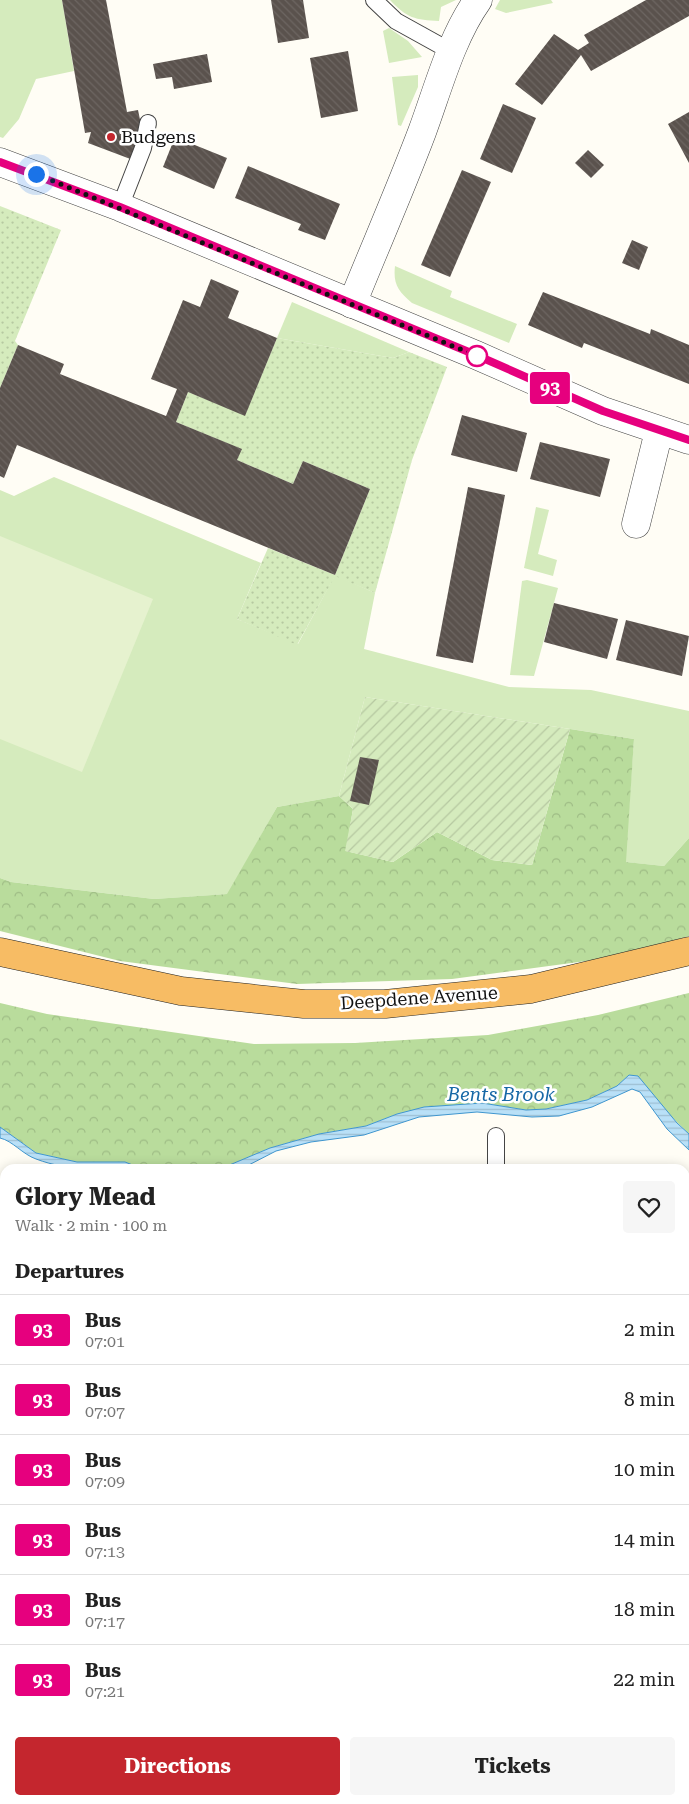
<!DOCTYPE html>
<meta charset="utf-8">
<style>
body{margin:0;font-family:"Roboto Serif",serif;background:#f6f6f6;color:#222;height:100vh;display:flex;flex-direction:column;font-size:19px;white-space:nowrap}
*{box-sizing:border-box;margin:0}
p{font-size:16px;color:#767676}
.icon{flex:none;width:28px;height:28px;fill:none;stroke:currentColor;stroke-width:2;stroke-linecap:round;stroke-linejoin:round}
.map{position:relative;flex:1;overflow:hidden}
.drawer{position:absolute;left:0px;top:1164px;width:690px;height:641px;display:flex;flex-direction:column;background:#fff;border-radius:15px 15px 0 0;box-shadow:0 2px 12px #0003}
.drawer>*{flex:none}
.badge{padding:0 10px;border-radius:4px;font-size:18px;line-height:32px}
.you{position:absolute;width:25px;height:25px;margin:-12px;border:4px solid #fff;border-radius:50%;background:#1a73e8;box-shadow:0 0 0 8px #1a73e833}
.map>.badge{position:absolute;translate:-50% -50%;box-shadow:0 0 0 2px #fff}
h2{padding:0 15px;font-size:19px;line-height:45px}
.round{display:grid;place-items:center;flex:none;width:52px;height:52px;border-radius:5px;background:#f6f6f6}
.overview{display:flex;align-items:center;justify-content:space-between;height:85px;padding:0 15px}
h1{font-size:24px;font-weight:700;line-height:38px}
.primary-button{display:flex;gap:10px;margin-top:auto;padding:10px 15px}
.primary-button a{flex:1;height:58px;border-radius:5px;background:#c4262e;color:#fff;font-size:20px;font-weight:700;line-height:58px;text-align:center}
.primary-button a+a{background:#f6f6f6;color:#222}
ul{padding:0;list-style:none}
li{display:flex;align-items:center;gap:15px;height:70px;padding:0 15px;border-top:1px solid #e0e0e0}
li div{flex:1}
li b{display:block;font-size:19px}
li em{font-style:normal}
li .badge{min-width:55px;font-weight:700;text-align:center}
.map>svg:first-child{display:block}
.grass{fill:#d5ebbd}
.forest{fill:url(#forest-crowns)}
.park{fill:url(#park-dots)}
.garden{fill:url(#garden-furrows)}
.pitch{fill:#e6f2cf}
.water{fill:url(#water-rules);stroke:#3f96cf}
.building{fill:url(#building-back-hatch)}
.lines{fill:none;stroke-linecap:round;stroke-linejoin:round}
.service-casing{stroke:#444;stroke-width:18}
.minor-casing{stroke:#444;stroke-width:29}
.trunk-casing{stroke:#222;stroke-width:29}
.service{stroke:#fff;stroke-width:16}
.minor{stroke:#fff;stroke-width:28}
.trunk{stroke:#f7bc64;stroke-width:28}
.line-casing{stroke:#fff;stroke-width:11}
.line{stroke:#e6007e;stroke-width:8}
.walk{stroke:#111;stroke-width:5;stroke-dasharray:0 9}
.poi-dot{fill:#c4262e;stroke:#fff;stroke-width:2}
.stop-dot{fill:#fff;stroke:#e6007e;stroke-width:2.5}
.labels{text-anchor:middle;stroke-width:5;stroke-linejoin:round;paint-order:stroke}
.poi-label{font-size:18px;fill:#111;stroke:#fff;text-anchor:start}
.street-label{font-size:18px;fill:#111;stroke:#fff}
.water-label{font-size:19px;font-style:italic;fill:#1768a6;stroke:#fff}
</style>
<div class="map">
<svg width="689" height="1804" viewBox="0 0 689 1804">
<defs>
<pattern id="forest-crowns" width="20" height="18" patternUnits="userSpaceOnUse" patternTransform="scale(1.25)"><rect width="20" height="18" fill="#b9dc9c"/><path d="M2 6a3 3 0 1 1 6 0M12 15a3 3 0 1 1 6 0" fill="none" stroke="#9ebc85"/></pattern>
<pattern id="park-dots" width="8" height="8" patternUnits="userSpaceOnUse" patternTransform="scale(1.25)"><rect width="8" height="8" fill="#d5ebbd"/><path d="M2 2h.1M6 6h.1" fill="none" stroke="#b6c8a1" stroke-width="1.8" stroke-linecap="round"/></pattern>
<pattern id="garden-furrows" width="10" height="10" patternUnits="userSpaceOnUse" patternTransform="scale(1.25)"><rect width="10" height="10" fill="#d5ebbd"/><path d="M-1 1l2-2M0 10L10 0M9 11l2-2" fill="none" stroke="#b6c8a1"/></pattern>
<pattern id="water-rules" width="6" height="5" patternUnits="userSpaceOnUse" patternTransform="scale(1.25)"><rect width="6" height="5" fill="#b9e0f7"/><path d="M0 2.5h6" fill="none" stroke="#9ebfd3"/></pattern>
<pattern id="building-back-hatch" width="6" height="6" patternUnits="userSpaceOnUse" patternTransform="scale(1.25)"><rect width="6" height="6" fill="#5a524d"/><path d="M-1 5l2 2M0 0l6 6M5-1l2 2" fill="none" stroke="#6d6662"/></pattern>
</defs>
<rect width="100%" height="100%" fill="#fffdf5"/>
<g class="grass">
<path d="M0 0H62L74 71 36 79 19 119 3 138 0 137Z"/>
<path d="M390 0H456L441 7 439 21C415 20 407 18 390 0Z"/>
<path d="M500 0H551L553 3 506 13 495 9Z"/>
<path d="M389 28 408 41 422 57 389 63 383 31Z"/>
<path d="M418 75V87L401 126 398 125 392 77Z"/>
<path d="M395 266 452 291 450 297 517 324 509 343 412 303C398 291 393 284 395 266Z"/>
<path d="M292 302 409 352 393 358 277 338Z"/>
<path d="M54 477 261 563 237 619 298 644 335 575 375 593 364 649 509 687 591 690 689 711V838L664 866 625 862 634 739 365 697 339 796 277 807 228 894 154 899 11 882 0 878V490L14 496Z"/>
<path d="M536 507 549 510 538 554 557 560 553 576 524 568Z"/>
<path d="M527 580 558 588 534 676 510 675 522 581Z"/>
</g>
<g class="forest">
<path d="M570 729 634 739 626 862 664 866 689 838V936L616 957 452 979 297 984 120 961 0 931V878L11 882 154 899 227 894 277 807 339 796 353 809 346 851 393 862 437 832 492 860 532 865Z"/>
<path d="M689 993V1134L629 1075 617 1086 587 1100 546 1109 526 1110 482 1103 397 1114 366 1126 319 1134 270 1148 220 1169H143L125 1162H77L36 1153 0 1127V1003L47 1014 254 1044 355 1043 488 1035 598 1015Z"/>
<path d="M689 1764V1804H611L619 1800H685V1766Z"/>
</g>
<g class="park">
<path d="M0 206 61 230 15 341 18 345 0 388Z"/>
<path d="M277 338 393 358 409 352 447 367 412 460 375 593 335 576 297 645 237 619 268 548 335 575 370 489 303 461 293 484 237 460 241 449 176 422 188 392 245 415Z"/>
</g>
<path class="garden" d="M365 697 570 729 532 865 492 860 437 832 393 862 345 851 353 809 339 796Z"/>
<path class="pitch" d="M0 536 153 599 82 772 0 739Z"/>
<g class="water">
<path d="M629 1075 638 1076 677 1123 689 1134V1150L667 1129 640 1092 632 1089 592 1107 559 1116 532 1117 477 1112 419 1117 364 1135 311 1142 276 1151 241 1169H220L270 1148 319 1134 366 1126 397 1114 424 1107 482 1103 526 1110 546 1109 587 1100 617 1086Z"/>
<path d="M0 1127 36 1153 77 1162H125L143 1169C107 1169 70 1172 36 1159 22 1154 13 1141 0 1138Z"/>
</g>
<g class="building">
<path d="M62 0H106L127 112 138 110 143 134 133 160 88 143 91 132 85 133Z"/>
<path d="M271 0H303L309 38 278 43Z"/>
<path d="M646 0H689V16L591 71 581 55 542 105 515 84 554 34 578 50 589 43 584 35Z"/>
<path d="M348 51 358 111 321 118 310 58Z"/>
<path d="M207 54 212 82 174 89 172 77 156 79 153 64Z"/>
<path d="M503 104 536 118 512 173 480 159Z"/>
<path d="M689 112V163L668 124Z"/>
<path d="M175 137 227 158 214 189 163 167Z"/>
<path d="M588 150 604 165 591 178 575 163Z"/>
<path d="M248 166 340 204 325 240 298 230 301 224 235 198Z"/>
<path d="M462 170 491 182 450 277 421 265Z"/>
<path d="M632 240 648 247 639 270 622 263Z"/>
<path d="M211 279 239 291 228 318 277 338 245 416 188 392 176 422 242 449 237 460 293 484 303 461 370 489 335 575 17 445 4 478 0 476V388L18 345 64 364 60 374 166 416 177 389 151 379 183 300 200 307Z"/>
<path d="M543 292 650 334 651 329 689 345V384L584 343 582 348 528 325Z"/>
<path d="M462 415 527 433 517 472 451 455Z"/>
<path d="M540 442 610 459 600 497 530 479Z"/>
<path d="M468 487 505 495 473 663 436 656Z"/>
<path d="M554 603 618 619 607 659 544 642Z"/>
<path d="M626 620 689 636 682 676 616 660Z"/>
<path d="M360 757 379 760 369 805 350 801Z"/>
<path d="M661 1164V1169H518V1165Z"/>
<path d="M689 1186V1258H685V1187Z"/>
<rect x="0" y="1224" width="5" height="39"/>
<path d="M0 1319H5V1370L3 1366H0Z"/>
<path d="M685 1330H689V1356L685 1357Z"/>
<path d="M5 1496V1525L0 1527V1498Z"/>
<rect x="685" y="1505" width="4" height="39"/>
<path d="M148 1800H191L192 1804H148Z"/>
<rect x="203" y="1800" width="55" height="4"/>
<path d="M263 1800H315L316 1804H263Z"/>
<path d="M322 1800H364L365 1804H323Z"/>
<path d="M366 1800H414L415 1804H367Z"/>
</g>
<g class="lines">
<defs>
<g id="service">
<path d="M374 0 396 21 452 52"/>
<path d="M120 207 143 148 148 123"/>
<path d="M496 1136V1169"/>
</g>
<g id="minor">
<path d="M0 162 120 207 476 355 603 411 689 440"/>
<path d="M352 304C375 247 400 190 422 132 438 89 451 38 478 0"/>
<path d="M636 524 659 431"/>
<path d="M0 1285H5"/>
<path d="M0 1457 5 1458"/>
<path d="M685 1457H689"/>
</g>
<path id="trunk" d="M0 952 181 991 304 1004H385L531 989 689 951"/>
</defs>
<use href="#service" class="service-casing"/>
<use href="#minor" class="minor-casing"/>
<use href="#trunk" class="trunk-casing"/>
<use href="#service" class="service"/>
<use href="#minor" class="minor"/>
<use href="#trunk" class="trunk"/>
</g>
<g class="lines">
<defs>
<path id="line" d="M0 162 120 207 476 355 603 411 689 440"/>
</defs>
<use href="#line" class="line-casing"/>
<use href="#line" class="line"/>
<path class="walk" d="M36 174 477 356"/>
</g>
<circle class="poi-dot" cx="111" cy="137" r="5"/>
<circle class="stop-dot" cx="477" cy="356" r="10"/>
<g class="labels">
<g class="poi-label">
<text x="121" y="143">Budgens</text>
</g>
<g class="street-label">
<text transform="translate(419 998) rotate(-4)" y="6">Deepdene Avenue</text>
</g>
<g class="water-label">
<text x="501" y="1101">Bents Brook</text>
</g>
</g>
</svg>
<div class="you" style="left:36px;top:174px"></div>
<b class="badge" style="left:550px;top:388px;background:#e6007e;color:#fff">93</b>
<section class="drawer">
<div class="overview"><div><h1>Glory Mead</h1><p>Walk · 2 min · 100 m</p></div><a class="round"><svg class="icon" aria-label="heart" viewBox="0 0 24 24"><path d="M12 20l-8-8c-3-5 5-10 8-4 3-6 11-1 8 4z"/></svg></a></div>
<h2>Departures</h2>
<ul>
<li><span class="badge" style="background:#e6007e;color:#fff">93</span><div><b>Bus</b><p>07:01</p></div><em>2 min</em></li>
<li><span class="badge" style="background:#e6007e;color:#fff">93</span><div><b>Bus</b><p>07:07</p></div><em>8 min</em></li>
<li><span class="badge" style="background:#e6007e;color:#fff">93</span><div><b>Bus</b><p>07:09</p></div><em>10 min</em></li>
<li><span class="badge" style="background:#e6007e;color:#fff">93</span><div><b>Bus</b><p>07:13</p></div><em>14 min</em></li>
<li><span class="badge" style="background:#e6007e;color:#fff">93</span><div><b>Bus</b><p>07:17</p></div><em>18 min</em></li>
<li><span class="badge" style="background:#e6007e;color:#fff">93</span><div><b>Bus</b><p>07:21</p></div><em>22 min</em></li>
</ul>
<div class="primary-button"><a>Directions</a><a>Tickets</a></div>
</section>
</div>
